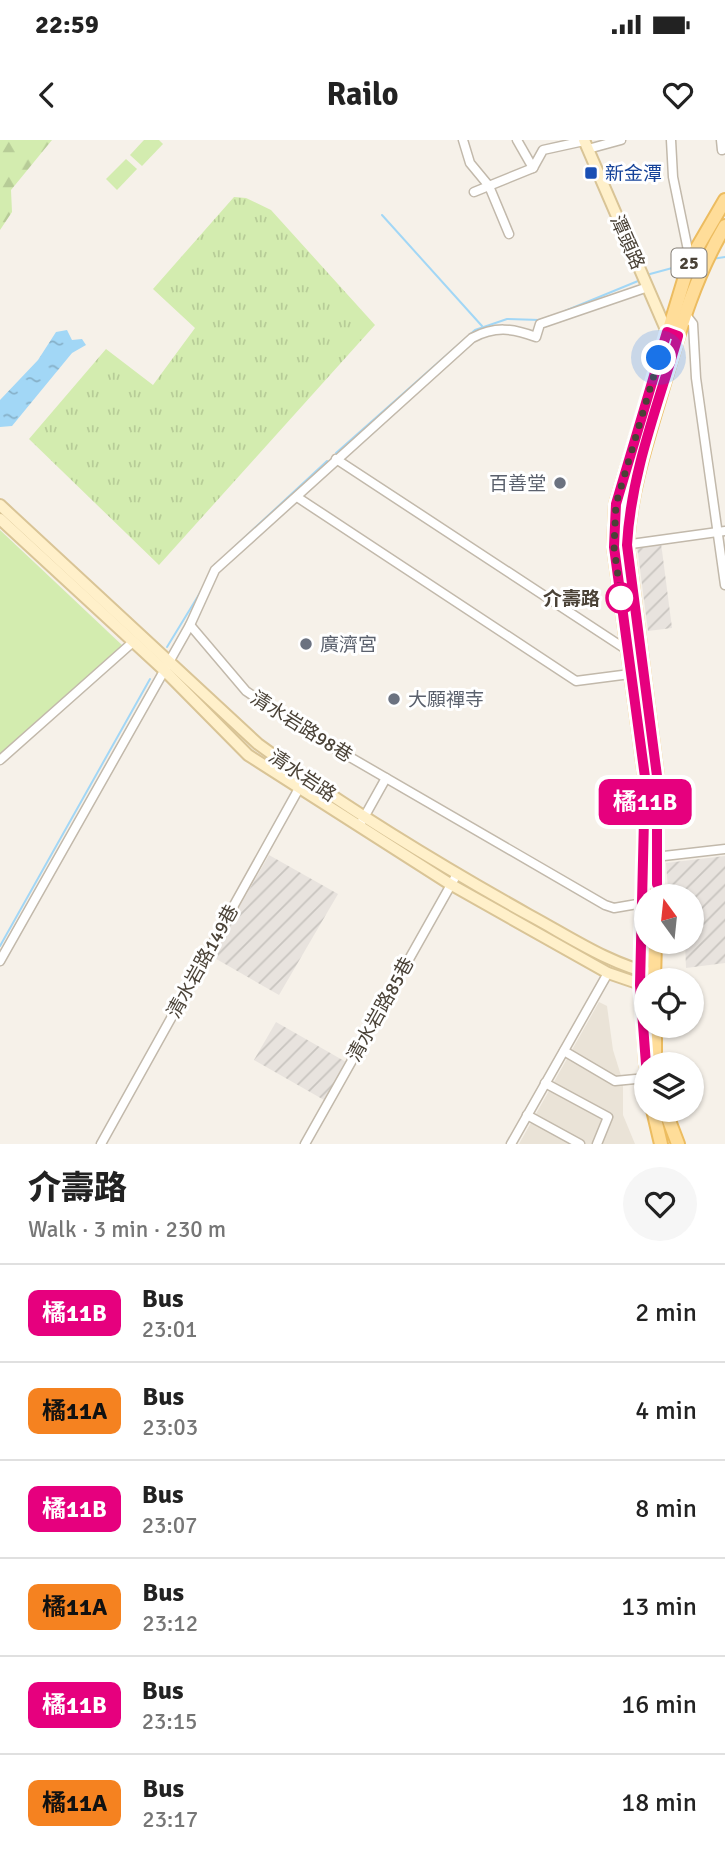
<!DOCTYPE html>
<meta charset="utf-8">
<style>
body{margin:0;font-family:Signika,"Noto Sans TC",sans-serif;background:#f6f6f6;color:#222;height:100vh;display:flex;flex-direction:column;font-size:26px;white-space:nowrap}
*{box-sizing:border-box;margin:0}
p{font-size:23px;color:#767676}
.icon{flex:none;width:38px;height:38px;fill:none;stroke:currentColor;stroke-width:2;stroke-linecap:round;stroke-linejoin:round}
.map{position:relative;height:1004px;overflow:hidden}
.side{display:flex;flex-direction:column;background:#fff;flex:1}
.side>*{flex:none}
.badge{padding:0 14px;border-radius:10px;font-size:24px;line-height:46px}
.needle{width:46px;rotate:345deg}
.tools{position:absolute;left:634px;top:744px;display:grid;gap:14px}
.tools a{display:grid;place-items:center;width:70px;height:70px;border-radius:50%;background:#fff;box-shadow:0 2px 5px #0004;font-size:35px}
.you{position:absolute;width:35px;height:35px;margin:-18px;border:5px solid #fff;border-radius:50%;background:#1a73e8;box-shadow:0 0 0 10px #1a73e833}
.map>.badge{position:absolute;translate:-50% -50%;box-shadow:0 0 0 4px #fff}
.round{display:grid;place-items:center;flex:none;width:74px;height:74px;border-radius:37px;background:#f6f6f6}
.headline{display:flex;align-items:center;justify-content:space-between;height:119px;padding:0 28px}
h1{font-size:33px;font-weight:800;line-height:52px}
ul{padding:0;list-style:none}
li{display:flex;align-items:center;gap:21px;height:98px;padding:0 28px;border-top:2px solid #e0e0e0}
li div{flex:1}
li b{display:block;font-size:26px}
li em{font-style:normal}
li .badge{min-width:77px;font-weight:700;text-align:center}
.status{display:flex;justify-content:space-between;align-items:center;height:49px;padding:0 35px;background:#fff;direction:ltr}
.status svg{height:19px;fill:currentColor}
header{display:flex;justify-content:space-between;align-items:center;height:91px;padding:0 28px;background:#fff;font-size:32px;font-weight:800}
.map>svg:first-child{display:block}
.residential{fill:#eae3d7}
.industrial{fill:url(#industrial-furrows)}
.grass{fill:url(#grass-tufts)}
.forest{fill:url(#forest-firs)}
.green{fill:#d3ecaf}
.water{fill:url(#water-ripples)}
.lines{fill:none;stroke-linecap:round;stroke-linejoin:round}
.stream{stroke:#a2d7f6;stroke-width:2}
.street-casing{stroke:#c2b9ab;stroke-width:11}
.secondary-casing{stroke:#d9c496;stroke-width:14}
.primary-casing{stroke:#ecbc60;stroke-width:16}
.street{stroke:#fff;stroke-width:8}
.secondary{stroke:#fff0ca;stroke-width:10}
.primary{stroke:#fd9;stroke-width:12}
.line-casing{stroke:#fff;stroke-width:16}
.line{stroke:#e6007e;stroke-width:10}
.walk{stroke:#4a4237;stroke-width:7;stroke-dasharray:0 12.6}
.transit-dot{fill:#1a4fb4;stroke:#fff;stroke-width:2.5}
.worship-dot{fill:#6b7280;stroke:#fff;stroke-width:2.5}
.stop-dot{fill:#fff;stroke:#e6007e;stroke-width:3.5}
.labels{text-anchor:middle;stroke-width:6;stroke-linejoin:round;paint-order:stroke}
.shield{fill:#fff;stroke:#807b73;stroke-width:2}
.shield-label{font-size:18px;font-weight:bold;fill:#4a4237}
.transit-label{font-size:19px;fill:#164399;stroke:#fff;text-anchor:start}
.street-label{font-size:19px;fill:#4a4237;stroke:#fff}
.worship-label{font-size:19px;fill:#5b616d;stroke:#fff;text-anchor:start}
.stop-label{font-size:19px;font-weight:bold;fill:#4a4237;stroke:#fff;text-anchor:end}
</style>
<div class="status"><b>22:59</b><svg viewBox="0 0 49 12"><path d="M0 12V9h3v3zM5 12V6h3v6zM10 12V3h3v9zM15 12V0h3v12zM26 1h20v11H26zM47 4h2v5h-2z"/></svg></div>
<header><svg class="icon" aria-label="back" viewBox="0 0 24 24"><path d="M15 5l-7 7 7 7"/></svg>Railo<svg class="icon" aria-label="heart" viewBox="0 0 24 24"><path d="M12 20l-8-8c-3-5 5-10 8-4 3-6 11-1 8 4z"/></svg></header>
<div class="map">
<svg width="725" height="1004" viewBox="0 0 725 1004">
<defs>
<pattern id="industrial-furrows" width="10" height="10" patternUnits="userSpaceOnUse" patternTransform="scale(1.75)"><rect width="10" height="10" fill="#e8e3de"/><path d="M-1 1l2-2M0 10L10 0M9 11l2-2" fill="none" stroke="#c8c4bf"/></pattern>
<pattern id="grass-tufts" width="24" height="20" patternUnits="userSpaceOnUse" patternTransform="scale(1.75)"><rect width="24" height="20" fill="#d3ecaf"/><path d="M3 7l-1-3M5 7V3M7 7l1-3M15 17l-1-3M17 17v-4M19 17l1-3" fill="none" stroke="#b7cc97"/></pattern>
<pattern id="forest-firs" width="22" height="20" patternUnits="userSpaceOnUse" patternTransform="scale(1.75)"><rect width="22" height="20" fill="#d3ecaf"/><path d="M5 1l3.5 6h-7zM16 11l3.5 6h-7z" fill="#b7cc97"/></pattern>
<pattern id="water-ripples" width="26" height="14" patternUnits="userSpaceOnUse" patternTransform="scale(1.75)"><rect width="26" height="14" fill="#a2d7f6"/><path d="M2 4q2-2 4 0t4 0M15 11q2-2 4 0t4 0" fill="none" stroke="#86b0c8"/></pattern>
</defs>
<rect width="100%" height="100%" fill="#f6f1e9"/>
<path class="residential" d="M599 862 607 866 613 910 623 942V975L635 1004H519Z"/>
<g class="industrial">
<path d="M661 403 672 488 648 491 637 406Z"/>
<path d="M269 715 338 754 279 855 211 816Z"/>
<path d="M725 716V823L686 828 685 802H691V756H684L683 749H668L666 723Z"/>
<path d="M276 882 346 922 324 960 254 920Z"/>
</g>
<path class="grass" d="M234 57 246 58 271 70 375 185 159 425 29 299 106 209 153 245 195 188 153 149Z"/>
<path class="forest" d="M0 0H52L11 50 12 72 0 90Z"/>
<g class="green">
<path d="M144 0H159L163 4 142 26 130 15Z"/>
<path d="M126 19 137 29 117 50 106 39Z"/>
<path d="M0 390 123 506 0 614Z"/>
</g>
<path class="water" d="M67 190 72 200 82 199 86 205 72 213 12 286 0 287V260L38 220 56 192Z"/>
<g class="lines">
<g class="stream">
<path d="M382 75 482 186"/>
<path d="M712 119 725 117"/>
<path d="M650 134 676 127"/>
<path d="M565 171 638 141"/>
<path d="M336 313 475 190 507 179 540 180"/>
<path d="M230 411 327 321"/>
<path d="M209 434 215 424"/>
<path d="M167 507 203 448"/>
<path d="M0 806 150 539"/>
</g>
<defs>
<g id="street">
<path d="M463 0 470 23 489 46 509 94"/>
<path d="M517 0 533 28"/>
<path d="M671 0 673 37 690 120"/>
<path d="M721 0 722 10"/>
<path d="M588 9 621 0"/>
<path d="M474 52 533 28 543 10 584 1"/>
<path d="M686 175 693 184 696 238 725 445"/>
<path d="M336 319 627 510"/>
<path d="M297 357 576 541 630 534"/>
<path d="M624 405 725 391"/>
<path d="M190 485 246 551 305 591 605 765 614 768 643 763"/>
<path d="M0 620 133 502"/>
<path d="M362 681 386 638"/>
<path d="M655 717 725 709"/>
<path d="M0 821 190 485 215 430 472 198C495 186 512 188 536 197L540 184 648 147"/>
<path d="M564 911 615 941 646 938"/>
<path d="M545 943 608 977 597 1004"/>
<path d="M527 975 580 1004"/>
<path d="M101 1004 302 643"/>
<path d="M305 1004 457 734"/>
<path d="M511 1004 608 833"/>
</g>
<g id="secondary">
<path d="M584 0 667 192 672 194"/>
<path d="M0 365 258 604C344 667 436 723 529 775 570 797 609 824 654 834"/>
<path d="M0 379 164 530 248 615 450 744 608 833 646 846"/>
</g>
<g id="primary">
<path d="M657 756V636L627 405C630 351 647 301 662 250 679 192 694 138 725 86"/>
<path d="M654 840 655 802"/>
<path d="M655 886V924"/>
<path d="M646 924 641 845 645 637 614 407 616 364 690 120 725 60"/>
<path d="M653 970 661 1004"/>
<path d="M665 970 678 1004"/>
</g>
</defs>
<use href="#street" class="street-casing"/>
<use href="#secondary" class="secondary-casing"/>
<use href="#primary" class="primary-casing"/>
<use href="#street" class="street"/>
<use href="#secondary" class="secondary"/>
<use href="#primary" class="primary"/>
</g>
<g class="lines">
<defs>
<path id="line" d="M646 924 640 845 645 637 614 407 616 364 667 192 678 196C658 265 631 333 627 405L657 636V744"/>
</defs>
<use href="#line" class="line-casing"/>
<use href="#line" class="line"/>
<path class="walk" d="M621 458 614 407 616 364 659 218"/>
</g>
<rect class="transit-dot" x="584" y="26" width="14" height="14" rx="3.5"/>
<g class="worship-dot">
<circle cx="560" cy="343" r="7"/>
<circle cx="306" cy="504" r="7"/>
<circle cx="394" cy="559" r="7"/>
</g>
<circle class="stop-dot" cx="621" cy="458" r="14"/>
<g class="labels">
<rect class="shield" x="671.5" y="108.5" width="35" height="29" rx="5"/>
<g class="shield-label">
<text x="689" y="129">25</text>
</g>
<g class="transit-label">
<text x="605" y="40">新金潭</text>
</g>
<g class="street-label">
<text transform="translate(628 102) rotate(66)" y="7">潭頭路</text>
<text transform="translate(302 586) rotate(32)" y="7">清水岩路98巷</text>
<text transform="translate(303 635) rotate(34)" y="7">清水岩路</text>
<text transform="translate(202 821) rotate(-61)" y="7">清水岩路149巷</text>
<text transform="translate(380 869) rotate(-61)" y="7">清水岩路85巷</text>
</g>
<g class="worship-label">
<text x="546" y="350" text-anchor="end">百善堂</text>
<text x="320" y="511">廣濟宮</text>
<text x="408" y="566">大願禪寺</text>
</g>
<g class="stop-label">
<text x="600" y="465">介壽路</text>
</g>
</g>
</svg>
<div class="tools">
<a><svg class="needle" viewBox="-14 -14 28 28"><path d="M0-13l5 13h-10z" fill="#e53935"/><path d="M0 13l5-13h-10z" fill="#767676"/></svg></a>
<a><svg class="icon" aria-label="locate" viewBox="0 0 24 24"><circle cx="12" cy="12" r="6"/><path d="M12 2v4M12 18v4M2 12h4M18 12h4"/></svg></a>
<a><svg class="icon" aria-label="layers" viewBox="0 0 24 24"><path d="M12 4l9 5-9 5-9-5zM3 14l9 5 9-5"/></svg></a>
</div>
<div class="you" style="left:659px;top:218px"></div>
<b class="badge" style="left:645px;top:662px;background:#e6007e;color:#fff">橘11B</b>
</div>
<section class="side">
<div class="headline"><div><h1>介壽路</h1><p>Walk · 3 min · 230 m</p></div><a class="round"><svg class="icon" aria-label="heart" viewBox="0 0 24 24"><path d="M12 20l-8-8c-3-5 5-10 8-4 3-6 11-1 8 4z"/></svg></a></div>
<ul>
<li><span class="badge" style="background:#e6007e;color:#fff">橘11B</span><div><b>Bus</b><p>23:01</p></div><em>2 min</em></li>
<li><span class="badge" style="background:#f58220;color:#111">橘11A</span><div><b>Bus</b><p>23:03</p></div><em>4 min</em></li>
<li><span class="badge" style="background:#e6007e;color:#fff">橘11B</span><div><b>Bus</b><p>23:07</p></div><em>8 min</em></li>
<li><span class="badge" style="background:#f58220;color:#111">橘11A</span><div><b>Bus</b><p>23:12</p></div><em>13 min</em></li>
<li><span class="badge" style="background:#e6007e;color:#fff">橘11B</span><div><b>Bus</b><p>23:15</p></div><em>16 min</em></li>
<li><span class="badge" style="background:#f58220;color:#111">橘11A</span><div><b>Bus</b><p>23:17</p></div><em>18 min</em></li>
</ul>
</section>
